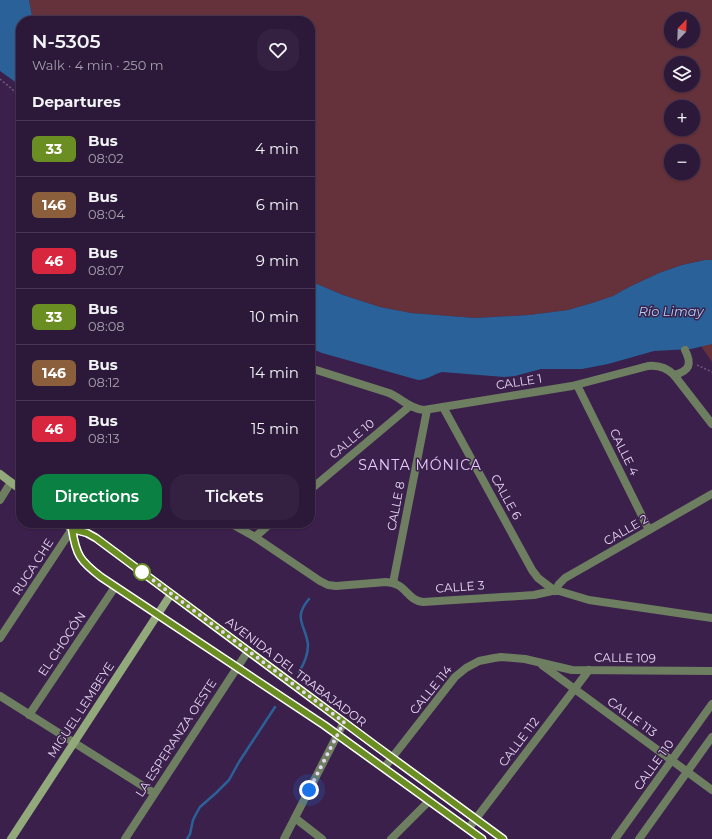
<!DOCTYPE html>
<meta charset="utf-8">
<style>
body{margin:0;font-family:Montserrat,sans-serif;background:#342141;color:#f1f3f6;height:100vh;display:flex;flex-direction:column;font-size:15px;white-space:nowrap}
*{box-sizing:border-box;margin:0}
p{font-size:13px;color:#a6a0ae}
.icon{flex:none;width:22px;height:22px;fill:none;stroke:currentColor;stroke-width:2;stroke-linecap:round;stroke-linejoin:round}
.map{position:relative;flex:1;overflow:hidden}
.drawer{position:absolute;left:16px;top:16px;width:299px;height:512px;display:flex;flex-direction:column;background:#2c1839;border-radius:16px;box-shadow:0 1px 3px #0004,0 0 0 1px #483753}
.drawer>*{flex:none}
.badge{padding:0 8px;border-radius:6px;font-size:14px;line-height:26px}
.needle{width:26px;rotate:23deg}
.tools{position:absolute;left:664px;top:12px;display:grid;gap:8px}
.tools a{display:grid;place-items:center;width:36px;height:36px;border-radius:50%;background:#2c1839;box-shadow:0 1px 3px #0004,0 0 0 1px #483753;font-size:20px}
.you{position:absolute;width:20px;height:20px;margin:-10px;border:3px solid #fff;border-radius:50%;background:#1a73e8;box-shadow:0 0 0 6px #1a73e833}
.map>.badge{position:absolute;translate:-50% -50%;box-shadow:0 0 0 2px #fff}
h2{padding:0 16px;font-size:15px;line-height:36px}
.round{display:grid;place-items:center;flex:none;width:42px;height:42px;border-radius:16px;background:#342141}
.head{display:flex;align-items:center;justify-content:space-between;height:68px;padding:0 16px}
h1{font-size:19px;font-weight:600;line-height:30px}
.primary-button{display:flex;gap:8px;margin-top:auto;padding:8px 16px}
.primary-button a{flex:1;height:46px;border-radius:16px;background:#0b8043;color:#fff;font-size:16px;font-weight:600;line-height:46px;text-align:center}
.primary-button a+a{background:#342141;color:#f1f3f6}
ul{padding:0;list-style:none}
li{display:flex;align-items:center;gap:12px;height:56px;padding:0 16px;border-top:1px solid #483753}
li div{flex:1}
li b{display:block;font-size:15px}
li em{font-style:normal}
li .badge{min-width:44px;font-weight:700;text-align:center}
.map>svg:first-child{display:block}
.green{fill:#65313a;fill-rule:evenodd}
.water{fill:#2a6198}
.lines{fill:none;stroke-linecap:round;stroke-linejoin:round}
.stream{stroke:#2a6198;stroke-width:2.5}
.path{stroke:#70587f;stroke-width:1.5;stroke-dasharray:2 2;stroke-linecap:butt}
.street{stroke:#6e7e60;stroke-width:8}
.secondary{stroke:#92aa7b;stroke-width:8}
.line-casing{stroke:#fff;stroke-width:9}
.line{stroke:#6b8e23;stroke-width:6}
.walk{stroke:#e8d8f4;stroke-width:4;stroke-dasharray:0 7.2}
.stop-dot{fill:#fff;stroke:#6b8e23;stroke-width:2}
.labels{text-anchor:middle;stroke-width:3;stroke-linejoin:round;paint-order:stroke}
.street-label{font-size:12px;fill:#e8d8f4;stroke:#3b204c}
.water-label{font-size:13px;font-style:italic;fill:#b4d1f0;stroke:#3b204c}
.quarter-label{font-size:14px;letter-spacing:1px;fill:#e5ccf8;stroke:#3b204c}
</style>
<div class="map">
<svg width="712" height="839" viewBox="0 0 712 839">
<rect width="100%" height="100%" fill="#3b204c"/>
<g class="green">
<path d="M29 0H712V260H705L682 265 659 273 629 287 613 296 592 303 568 310 530 315 475 318 411 313 380 307 343 295 310 281V21H35L32 16ZM671 19H693V41H671ZM671 63H693V85H671ZM671 107H693V129H671ZM671 151H693V173H671Z"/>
<path d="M708 344H712V362L701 346Z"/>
</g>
<g class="water">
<path d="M0 0H29L32 16 35 21H21V86L0 71Z"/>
<path d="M705 260H712V344L691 349 654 351 608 364 582 369H541L515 376 504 377 442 372C434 374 427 380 418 380L322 353 310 348V281L343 295 380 307 411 313 475 318 529 315 568 310 592 303 613 296 629 287 659 273 682 265Z"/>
</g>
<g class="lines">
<g class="stream">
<path d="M299 672C304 664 308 655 308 645 306 625 292 619 309 599"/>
<path d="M187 839 190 834 193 820 196 814 200 807 216 793 229 780 239 762 275 707"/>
</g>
<g class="path">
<path d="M0 79 12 89 21 99"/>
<path d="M697 365 712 372"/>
</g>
<g class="street">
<path d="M310 368 389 393C401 398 410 409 424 410L572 386 648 366C658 365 667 368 674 375L712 424"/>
<path d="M674 375C690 371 692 364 685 350"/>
<path d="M577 385 649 530"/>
<path d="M443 407 532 570 538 578 555 591 559 584 565 578 712 494"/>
<path d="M310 490 410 406"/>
<path d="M0 500 11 482"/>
<path d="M230 523 255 537 320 581 328 585 336 586 386 582C407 583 406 600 423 602L534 595 552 591H559L589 600 712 618"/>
<path d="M255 537 271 523"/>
<path d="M393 583 427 410"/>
<path d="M0 638 72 529"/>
<path d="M542 665 712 790"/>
<path d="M0 696 154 793"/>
<path d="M29 715 115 587"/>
<path d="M384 768 455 677 466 668 479 661 494 658 501 657 525 659 572 670 712 671"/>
<path d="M295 818 322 839"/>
<path d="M468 829 589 670"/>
<path d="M125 839 248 651"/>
<path d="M284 839 344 722"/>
<path d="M391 839 429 801"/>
<path d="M615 839 712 704"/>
<path d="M639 839 712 737"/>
</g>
<g class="secondary">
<path d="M0 474 21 490"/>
<path d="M64 523 72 529 87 533 96 538 376 746 503 839"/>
<path d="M72 529C76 555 80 561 101 577L324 725 482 839"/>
<path d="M11 839 171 594"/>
</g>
</g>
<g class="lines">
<defs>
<path id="line" d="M482 839 324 725 101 577C80 561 76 555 72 529L87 533 96 538 376 746 503 839"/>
</defs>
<use href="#line" class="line-casing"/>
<use href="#line" class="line"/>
<path class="walk" d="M142 572 344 722 309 790"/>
</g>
<circle class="stop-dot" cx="142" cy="572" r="8"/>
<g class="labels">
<g class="street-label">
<text transform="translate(519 382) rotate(-9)" y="4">CALLE 1</text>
<text transform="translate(352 439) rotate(-40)" y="4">CALLE 10</text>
<text transform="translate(624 452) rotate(64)" y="4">CALLE 4</text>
<text transform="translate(506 497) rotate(61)" y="4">CALLE 6</text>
<text transform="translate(396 506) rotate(-79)" y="4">CALLE 8</text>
<text transform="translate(626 530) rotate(-30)" y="4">CALLE 2</text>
<text transform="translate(33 567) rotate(-57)" y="4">RUCA CHE</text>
<text transform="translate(460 587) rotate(-4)" y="4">CALLE 3</text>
<text transform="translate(62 644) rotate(-56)" y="4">EL CHOCÓN</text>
<text transform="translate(625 658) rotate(1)" y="4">CALLE 109</text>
<text transform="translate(296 672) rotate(37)" y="4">AVENIDA DEL TRABAJADOR</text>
<text transform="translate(431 690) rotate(-51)" y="4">CALLE 114</text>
<text transform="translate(81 710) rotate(-57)" y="4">MIGUEL LEMBEYE</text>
<text transform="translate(632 717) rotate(36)" y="4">CALLE 113</text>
<text transform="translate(176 738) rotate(-57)" y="4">LA ESPERANZA OESTE</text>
<text transform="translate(519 742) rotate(-53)" y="4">CALLE 112</text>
<text transform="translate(654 765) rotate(-54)" y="4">CALLE 110</text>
</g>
<g class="water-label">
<text x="671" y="316">Río Limay</text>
</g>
<g class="quarter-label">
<text x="420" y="470">SANTA MÓNICA</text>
</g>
</g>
</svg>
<div class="tools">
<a><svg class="needle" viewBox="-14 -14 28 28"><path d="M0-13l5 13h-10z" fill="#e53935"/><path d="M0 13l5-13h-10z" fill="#a6a0ae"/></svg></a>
<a><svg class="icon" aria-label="layers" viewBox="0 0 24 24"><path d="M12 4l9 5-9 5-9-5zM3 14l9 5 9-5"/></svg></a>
<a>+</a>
<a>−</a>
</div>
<div class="you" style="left:309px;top:790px"></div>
<section class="drawer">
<div class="head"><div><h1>N-5305</h1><p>Walk · 4 min · 250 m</p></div><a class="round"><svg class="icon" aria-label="heart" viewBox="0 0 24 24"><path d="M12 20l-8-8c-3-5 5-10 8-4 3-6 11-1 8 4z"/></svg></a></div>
<h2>Departures</h2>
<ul>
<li><span class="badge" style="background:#6b8e23;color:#fff">33</span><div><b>Bus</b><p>08:02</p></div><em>4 min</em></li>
<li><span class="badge" style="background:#8b5e3c;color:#fff">146</span><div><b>Bus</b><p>08:04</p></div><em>6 min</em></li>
<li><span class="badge" style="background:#d7263d;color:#fff">46</span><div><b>Bus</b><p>08:07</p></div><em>9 min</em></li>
<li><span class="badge" style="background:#6b8e23;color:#fff">33</span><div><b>Bus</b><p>08:08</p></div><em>10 min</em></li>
<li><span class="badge" style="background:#8b5e3c;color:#fff">146</span><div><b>Bus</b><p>08:12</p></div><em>14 min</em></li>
<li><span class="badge" style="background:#d7263d;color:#fff">46</span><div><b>Bus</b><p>08:13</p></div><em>15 min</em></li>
</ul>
<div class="primary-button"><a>Directions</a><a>Tickets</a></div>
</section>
</div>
